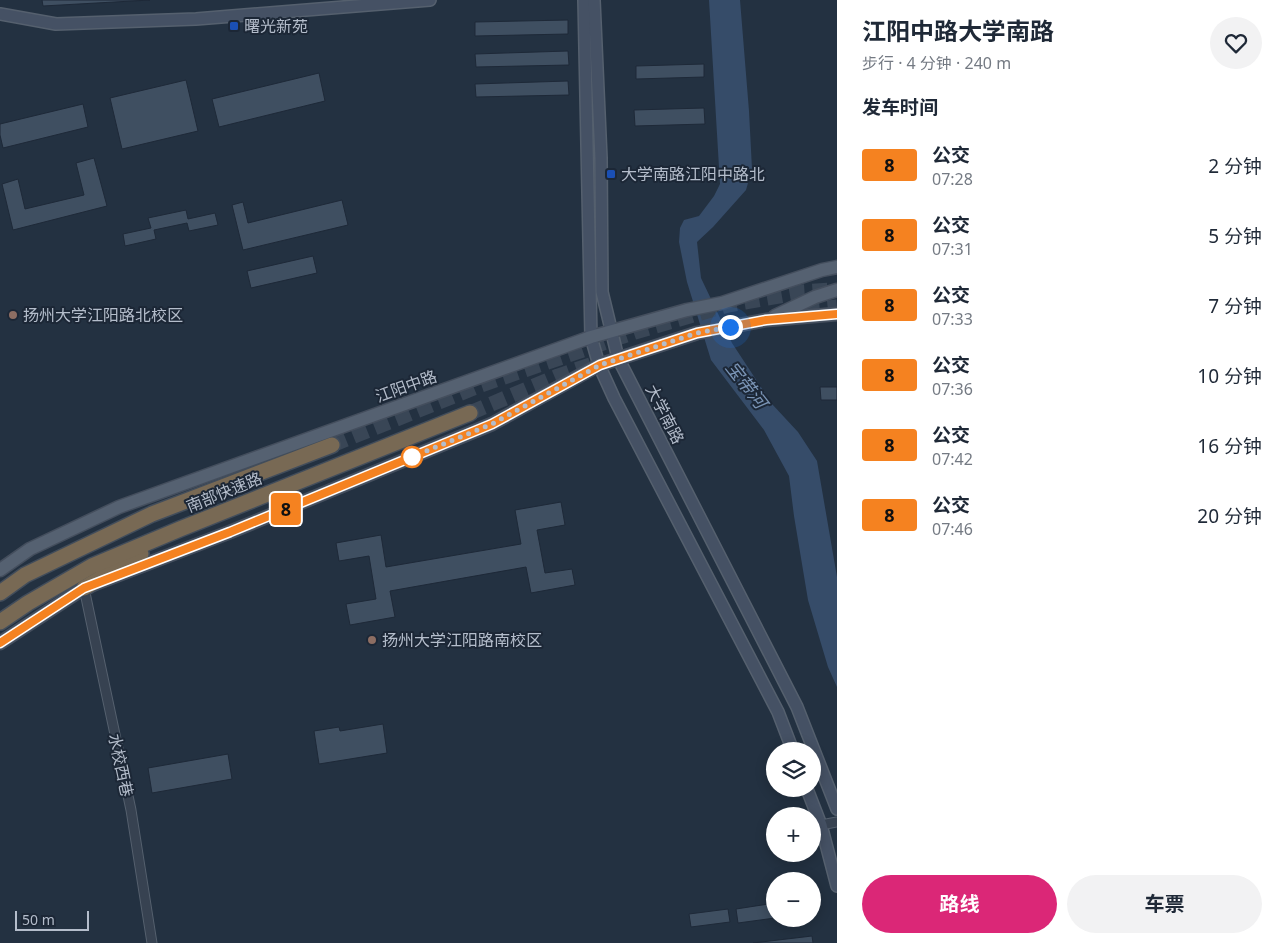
<!DOCTYPE html>
<html lang="zh">
<meta charset="utf-8">
<style>
body{margin:0;font-family:"Noto Sans","Noto Sans SC",sans-serif;background:#f2f2f3;color:#1f2937;height:100vh;display:flex;flex-direction:column;font-size:19px;white-space:nowrap}
*{box-sizing:border-box;margin:0}
p{font-size:16px;color:#747a83}
.icon{flex:none;width:28px;height:28px;fill:none;stroke:currentColor;stroke-width:2;stroke-linecap:round;stroke-linejoin:round}
.map{position:relative;flex:1;overflow:hidden}
.drawer{display:flex;flex-direction:column;background:#fff;width:450px}
.drawer>*{flex:none}
.badge{padding:0 10px;border-radius:4px;font-size:18px;line-height:32px}
.tools{position:absolute;left:766px;top:742px;display:grid;gap:10px}
.tools a{display:grid;place-items:center;width:55px;height:55px;border-radius:50%;background:#fff;box-shadow:0 2px 12px #0003;font-size:25px}
.scale{position:absolute;left:15px;bottom:12px;width:74px;box-sizing:border-box;padding-left:5px;border:2px solid #b4bdcb;border-top:0;font-size:14px;line-height:18px;white-space:nowrap;color:#b4bdcb;-webkit-text-stroke:4px #1c2736;paint-order:stroke}
.you{position:absolute;width:25px;height:25px;margin:-12px;border:4px solid #fff;border-radius:50%;background:#1a73e8;box-shadow:0 0 0 8px #1a73e833}
.map>.badge{position:absolute;translate:-50% -50%;box-shadow:0 0 0 2px #fff}
h2{padding:0 25px;font-size:19px;line-height:45px}
.round{display:grid;place-items:center;flex:none;width:52px;height:52px;border-radius:26px;background:#f2f2f3}
.head{display:flex;align-items:center;justify-content:space-between;height:85px;padding:0 25px}
h1{font-size:24px;font-weight:700;line-height:38px}
.primary-button{display:flex;gap:10px;margin-top:auto;padding:10px 25px}
.primary-button a{flex:1;height:58px;border-radius:30px;background:#db2777;color:#fff;font-size:20px;font-weight:700;line-height:58px;text-align:center}
.primary-button a+a{background:#f2f2f3;color:#1f2937}
ul{padding:0;list-style:none}
li{display:flex;align-items:center;gap:15px;height:70px;padding:0 25px}
li div{flex:1}
li b{display:block;font-size:19px}
li em{font-style:normal}
li .badge{min-width:55px;font-weight:700;text-align:center}
main{display:flex;flex:1;min-height:0}
.map>svg:first-child{display:block}
.water{fill:#364c69}
.building{fill:#3f4f61;stroke:#1e2938}
.lines{fill:none;stroke-linecap:round;stroke-linejoin:round}
.highway-tunnel{stroke:#394656;stroke-width:15;stroke-dasharray:15 8;stroke-linecap:butt}
.street-casing{stroke:#55606e;stroke-width:11}
.secondary-casing{stroke:#55606e;stroke-width:14}
.primary-casing{stroke:#444e5d;stroke-width:15}
.highway-casing{stroke:#424d5b;stroke-width:18}
.street{stroke:#374251;stroke-width:9}
.secondary{stroke:#455164;stroke-width:11}
.primary{stroke:#556171;stroke-width:12}
.highway{stroke:#786954;stroke-width:15}
.line-casing{stroke:#fff;stroke-width:11}
.line{stroke:#f58220;stroke-width:8}
.walk{stroke:#b4bdcb;stroke-width:5;stroke-dasharray:0 9}
.transit-dot{fill:#1a4fb4;stroke:#1c2736;stroke-width:2}
.education-dot{fill:#8d6e63;stroke:#1c2736;stroke-width:2}
.stop-dot{fill:#fff;stroke:#f58220;stroke-width:2.5}
.labels{text-anchor:middle;stroke-width:4;stroke-linejoin:round;paint-order:stroke}
.poi-label{font-size:16px;fill:#b4bdcb;stroke:#1c2736;text-anchor:start}
.street-label{font-size:16px;fill:#b4bdcb;stroke:#1c2736}
.water-label{font-size:18px;font-style:italic;fill:#7a94b5;stroke:#1c2736}
</style>
<main>
<div class="map">
<svg width="837" height="943" viewBox="0 0 837 943">
<rect width="100%" height="100%" fill="#233141"/>
<path class="water" d="M709 0H740L749 111 752 169 746 190 713 227 697 242 701 278 732 343 772 404 798 432 817 461 837 577V687L828 667 808 600 794 516 789 476 764 430 711 360 687 282 679 242 680 228 684 220 699 216 714 196 720 184Z"/>
<g class="building">
<path d="M42 0H150L43 6Z"/>
<path d="M568 20V34L475 36V22Z"/>
<path d="M568 51 569 65 476 67 475 54Z"/>
<path d="M704 64V77L636 79V66Z"/>
<path d="M319 73 325 101 219 127 212 99Z"/>
<path d="M186 80 198 131 122 149 110 98Z"/>
<path d="M568 81 569 95 476 97 475 84Z"/>
<path d="M83 104 88 127 3 148 0 135V124Z"/>
<path d="M704 108 705 124 635 126 634 110Z"/>
<path d="M94 158 107 206 13 230 2 184 18 179 25 209 84 195 76 163Z"/>
<path d="M342 200 348 225 243 250 232 205 243 202 248 223Z"/>
<path d="M186 210 188 219 215 213 218 225 189 231 187 223 154 230 156 239 125 246 123 234 151 228 148 218Z"/>
<path d="M313 256 317 273 251 288 247 271Z"/>
<path d="M820 387H837V400H821Z"/>
<path d="M561 502 565 525 537 530 545 573 572 569 575 585 531 593 526 567 390 591 395 617 350 625 346 604 376 599 369 556 339 561 336 543 381 535 386 567 521 544 515 510Z"/>
<path d="M383 724 387 753 319 764 314 731 339 727 340 731Z"/>
<path d="M228 754 232 779 152 793 148 768Z"/>
<path d="M775 903V918L738 923 736 909Z"/>
<path d="M728 909 730 922 691 927 689 914Z"/>
<path d="M812 936 813 943H753Z"/>
</g>
<g class="lines">
<g class="highway-tunnel">
<path d="M782 313 837 307"/>
<path d="M470 413 558 376 596 363"/>
<path d="M332 445 481 385 635 332 728 305 802 292 831 290"/>
</g>
<defs>
<g id="street">
<path d="M84 588 131 810 152 943"/>
<path d="M821 825 837 822"/>
</g>
<g id="secondary">
<path d="M584 0 591 337 599 365 614 398 778 712 793 751"/>
<path d="M594 0 601 158 602 292 618 358 797 707 837 809"/>
<path d="M0 14 56 24 196 19 430 0"/>
<path d="M807 789 821 825 837 886"/>
</g>
<g id="primary">
<path d="M775 316 815 297 837 290"/>
<path d="M0 570 30 549 119 507 591 337 687 310 722 303 822 270 837 267"/>
<path d="M0 643 84 588 230 532 492 424 599 365 697 333 766 320 837 314"/>
</g>
<g id="highway">
<path d="M84 588 141 554"/>
<path d="M0 593 25 575 152 514 332 445"/>
<path d="M0 622 28 603 92 566 180 529 470 413"/>
</g>
</defs>
<use href="#street" class="street-casing"/>
<use href="#secondary" class="secondary-casing"/>
<use href="#primary" class="primary-casing"/>
<use href="#highway" class="highway-casing"/>
<use href="#street" class="street"/>
<use href="#secondary" class="secondary"/>
<use href="#primary" class="primary"/>
<use href="#highway" class="highway"/>
</g>
<g class="lines">
<defs>
<path id="line" d="M0 643 84 588 230 532 492 424 600 365 697 333 766 320 837 314"/>
</defs>
<use href="#line" class="line-casing"/>
<use href="#line" class="line"/>
<path class="walk" d="M412 457 407 459 492 424 600 365 697 333 730 327"/>
</g>
<g class="transit-dot">
<rect x="229" y="21" width="10" height="10" rx="2.5"/>
<rect x="606" y="169" width="10" height="10" rx="2.5"/>
</g>
<g class="education-dot">
<circle cx="13" cy="315" r="5"/>
<circle cx="372" cy="640" r="5"/>
</g>
<circle class="stop-dot" cx="412" cy="457" r="10"/>
<g class="labels">
<g class="poi-label">
<text x="244" y="32">曙光新苑</text>
<text x="621" y="180">大学南路江阳中路北</text>
<text x="23" y="321">扬州大学江阳路北校区</text>
<text x="382" y="646">扬州大学江阳路南校区</text>
</g>
<g class="street-label">
<text transform="translate(406 386) rotate(-20)" y="6">江阳中路</text>
<text transform="translate(665 414) rotate(63)" y="6">大学南路</text>
<text transform="translate(224 492) rotate(-22)" y="6">南部快速路</text>
<text transform="translate(121 765) rotate(78)" y="6">水校西巷</text>
</g>
<g class="water-label">
<text transform="translate(746 385) rotate(52)" y="6">宝带河</text>
</g>
</g>
</svg>
<div class="tools">
<a><svg class="icon" aria-label="layers" viewBox="0 0 24 24"><path d="M12 4l9 5-9 5-9-5zM3 14l9 5 9-5"/></svg></a>
<a>+</a>
<a>−</a>
</div>
<div class="scale">50 m</div>
<div class="you" style="left:730px;top:327px"></div>
<b class="badge" style="left:286px;top:509px;background:#f58220;color:#111">8</b>
</div>
<section class="drawer">
<div class="head"><div><h1>江阳中路大学南路</h1><p>步行 · 4 分钟 · 240 m</p></div><a class="round"><svg class="icon" aria-label="heart" viewBox="0 0 24 24"><path d="M12 20l-8-8c-3-5 5-10 8-4 3-6 11-1 8 4z"/></svg></a></div>
<h2>发车时间</h2>
<ul>
<li><span class="badge" style="background:#f58220;color:#111">8</span><div><b>公交</b><p>07:28</p></div><em>2 分钟</em></li>
<li><span class="badge" style="background:#f58220;color:#111">8</span><div><b>公交</b><p>07:31</p></div><em>5 分钟</em></li>
<li><span class="badge" style="background:#f58220;color:#111">8</span><div><b>公交</b><p>07:33</p></div><em>7 分钟</em></li>
<li><span class="badge" style="background:#f58220;color:#111">8</span><div><b>公交</b><p>07:36</p></div><em>10 分钟</em></li>
<li><span class="badge" style="background:#f58220;color:#111">8</span><div><b>公交</b><p>07:42</p></div><em>16 分钟</em></li>
<li><span class="badge" style="background:#f58220;color:#111">8</span><div><b>公交</b><p>07:46</p></div><em>20 分钟</em></li>
</ul>
<div class="primary-button"><a>路线</a><a>车票</a></div>
</section>
</main>
